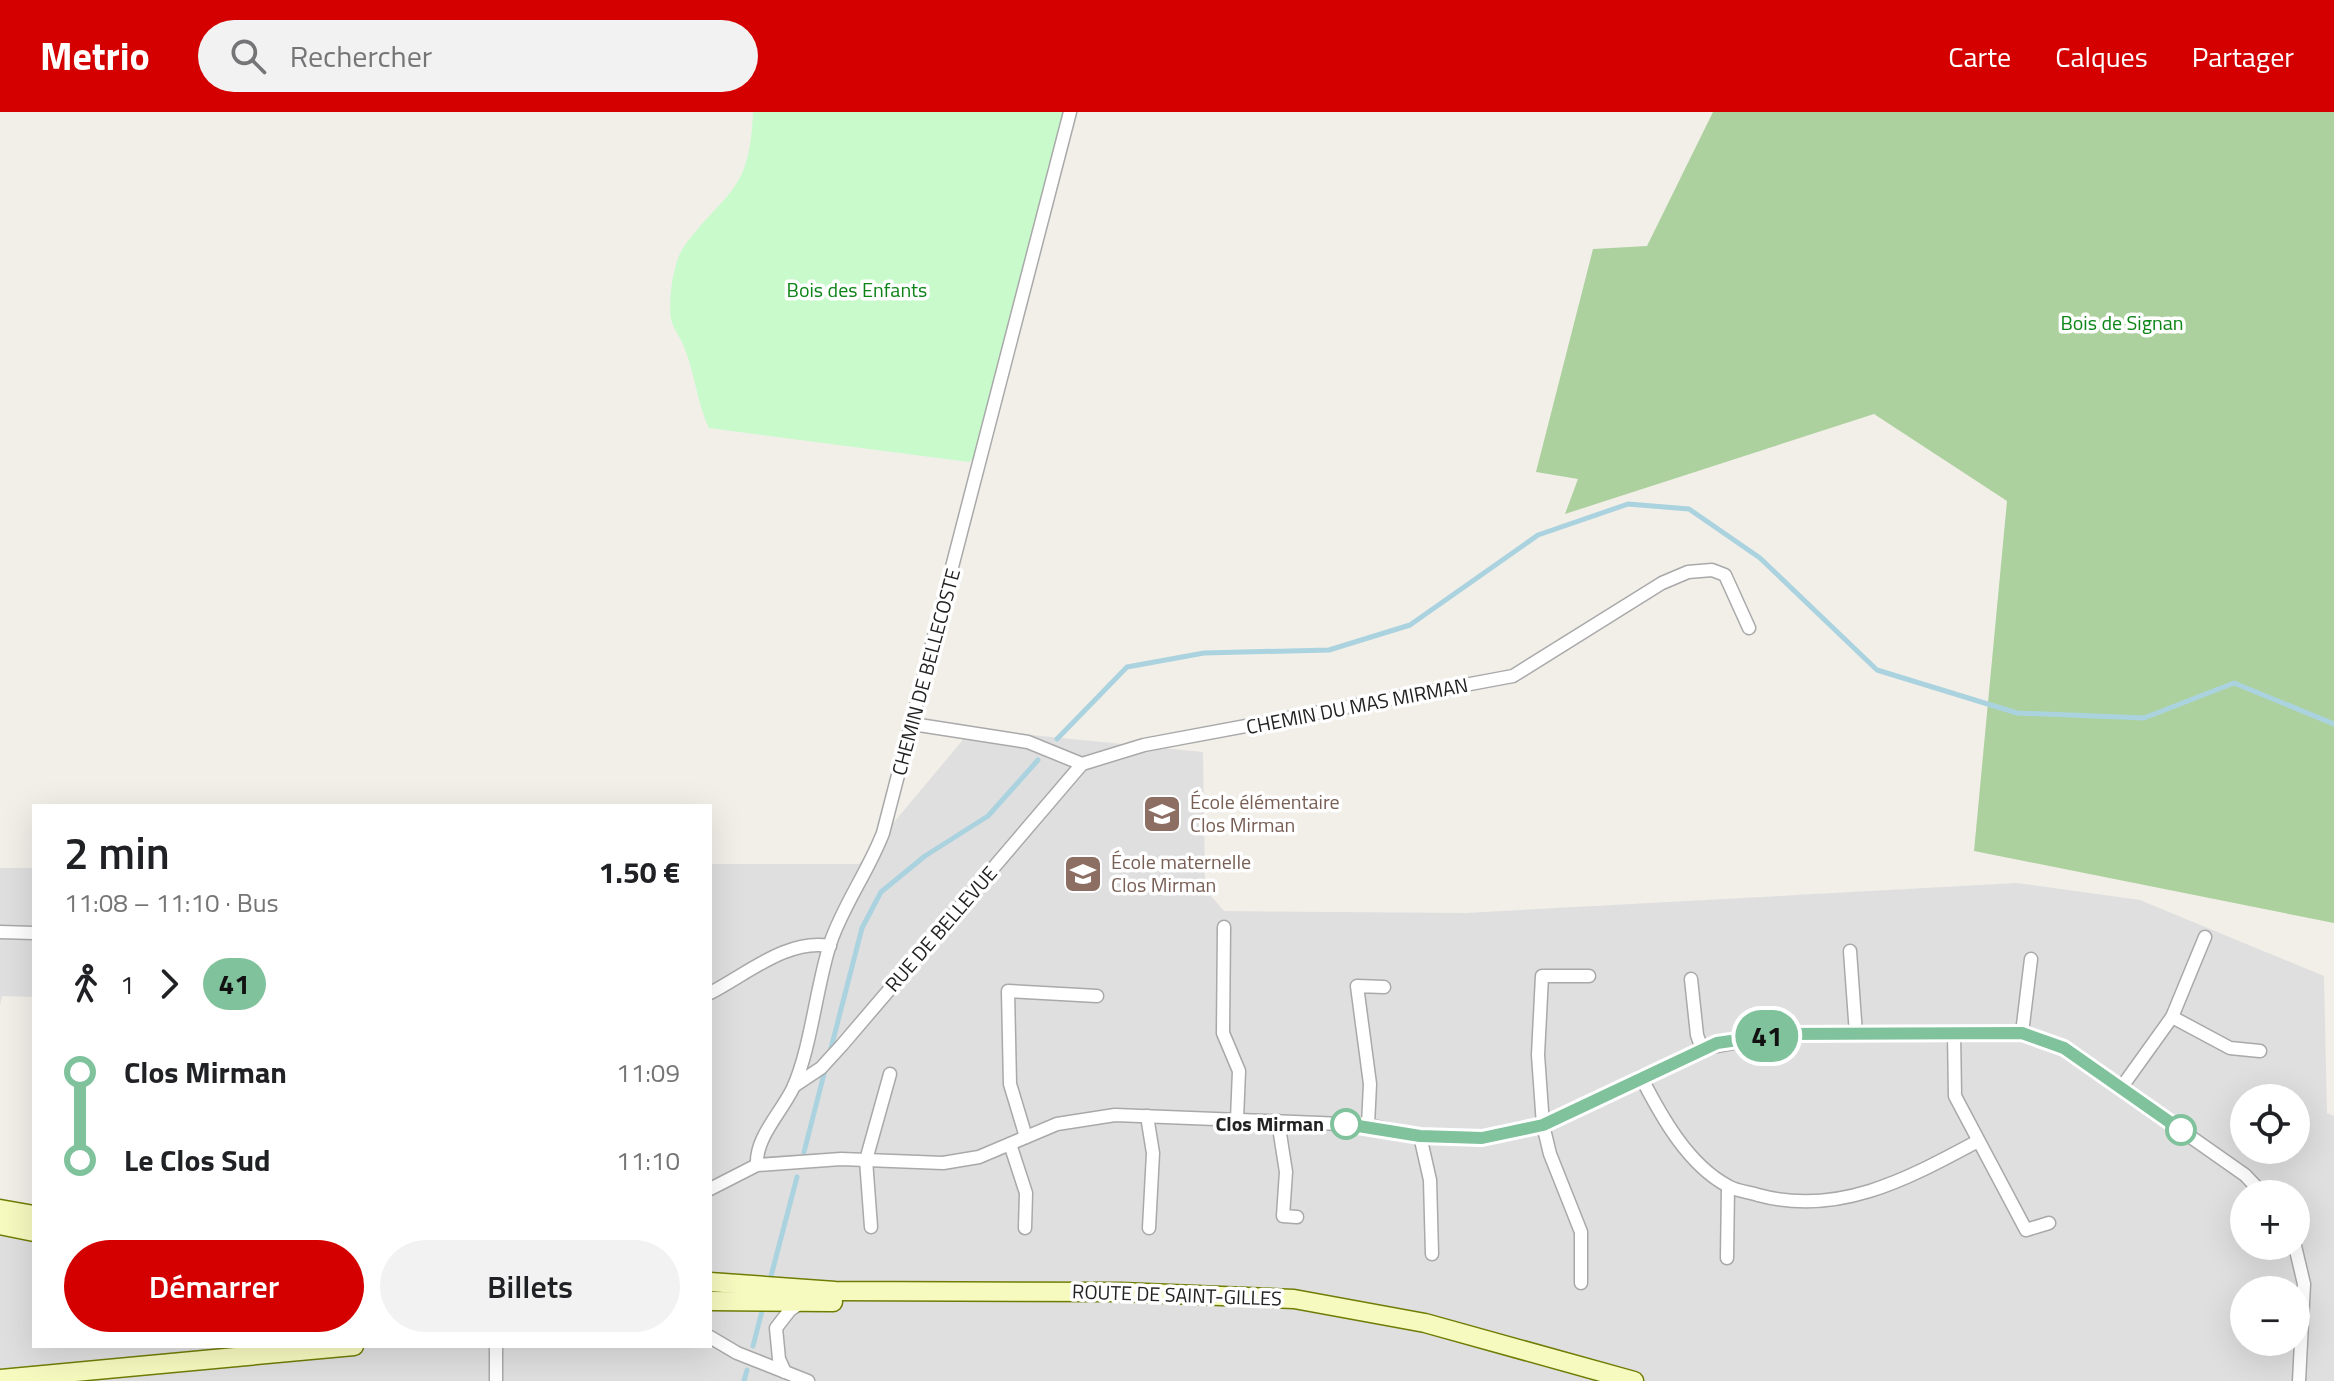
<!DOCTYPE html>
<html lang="fr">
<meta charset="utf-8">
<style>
body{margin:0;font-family:"Titillium Web",sans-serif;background:#f2f2f2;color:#202124;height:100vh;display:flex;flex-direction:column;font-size:30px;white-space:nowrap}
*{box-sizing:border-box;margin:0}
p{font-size:26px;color:#757577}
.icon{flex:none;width:44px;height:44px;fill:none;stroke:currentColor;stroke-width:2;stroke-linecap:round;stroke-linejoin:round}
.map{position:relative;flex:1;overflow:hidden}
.panel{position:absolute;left:32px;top:692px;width:680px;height:544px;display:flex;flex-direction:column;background:#fff;border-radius:0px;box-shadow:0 8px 32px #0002}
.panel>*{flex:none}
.badge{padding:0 16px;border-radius:26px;font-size:28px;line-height:52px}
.buttons{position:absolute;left:2230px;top:972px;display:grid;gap:16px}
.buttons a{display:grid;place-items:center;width:80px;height:80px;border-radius:50%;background:#fff;box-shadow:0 8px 32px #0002;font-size:40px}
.map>.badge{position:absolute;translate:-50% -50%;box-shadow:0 0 0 4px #fff}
.legs{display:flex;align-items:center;gap:12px;height:88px;padding:0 32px;font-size:26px}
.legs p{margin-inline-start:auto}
.head{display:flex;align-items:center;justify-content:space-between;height:136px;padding:0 32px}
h1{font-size:44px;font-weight:600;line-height:60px}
.cta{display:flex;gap:16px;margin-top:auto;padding:16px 32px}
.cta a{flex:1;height:92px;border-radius:48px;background:#d40000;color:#fff;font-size:32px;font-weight:600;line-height:92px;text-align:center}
.cta a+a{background:#f2f2f2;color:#202124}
ul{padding:0 32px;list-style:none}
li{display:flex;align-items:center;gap:28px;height:88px;font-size:30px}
li i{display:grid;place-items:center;width:12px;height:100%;margin:0 10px;background:currentColor}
li i::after{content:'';width:20px;height:20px;margin:-10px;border:6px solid;border-radius:50%;background:#fff}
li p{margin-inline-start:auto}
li:first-child i{background:linear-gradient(#0000 50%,currentColor 0)}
li:last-child i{background:linear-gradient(currentColor 50%,#0000 0)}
header{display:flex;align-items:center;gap:48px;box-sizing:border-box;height:112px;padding:0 40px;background:#d40000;color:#fff}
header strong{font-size:38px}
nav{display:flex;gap:44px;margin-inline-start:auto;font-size:28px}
.search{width:560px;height:72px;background:#f2f2f2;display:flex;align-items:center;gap:20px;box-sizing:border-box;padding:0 28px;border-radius:44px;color:#757577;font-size:30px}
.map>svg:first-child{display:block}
.residential{fill:#e0dfdf;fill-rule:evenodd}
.forest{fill:#add19e}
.park{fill:#c8facc}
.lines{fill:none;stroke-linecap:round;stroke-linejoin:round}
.stream{stroke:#aad3df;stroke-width:5}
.street-casing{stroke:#a9a9a9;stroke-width:15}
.secondary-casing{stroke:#707d05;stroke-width:21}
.street{stroke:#fff;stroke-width:12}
.secondary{stroke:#f7fabf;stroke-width:18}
.line-1-casing{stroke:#fff;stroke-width:18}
.line-1{stroke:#80c29c;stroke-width:12}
.stop-1-dot{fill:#fff;stroke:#80c29c;stroke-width:4}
.labels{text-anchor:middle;stroke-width:7;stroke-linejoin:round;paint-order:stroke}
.park-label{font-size:20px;fill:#0c8416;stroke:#fff}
.street-label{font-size:20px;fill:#222;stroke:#fff}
.education-label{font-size:20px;fill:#785e54;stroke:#fff;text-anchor:start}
.stop-label{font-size:20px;font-weight:bold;fill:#222;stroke:#fff;text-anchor:end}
</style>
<header>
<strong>Metrio</strong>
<div class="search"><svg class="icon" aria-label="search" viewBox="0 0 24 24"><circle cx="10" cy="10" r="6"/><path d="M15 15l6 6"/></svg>Rechercher</div>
<nav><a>Carte</a><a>Calques</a><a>Partager</a></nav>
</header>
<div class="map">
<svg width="2334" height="1269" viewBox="0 0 2334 1269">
<rect width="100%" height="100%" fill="#f2efe9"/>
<g class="residential">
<path d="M972 617 1203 640 1205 777 1224 799 1465 801 2017 771 2140 788 2324 864 2327 1001 2334 1004V1269H0V1122L34 1128V1234H710V752H859ZM2244 986H2296V1038H2244ZM2244 1082H2296V1134H2244ZM2244 1178H2296V1230H2244Z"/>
<path d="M0 756H34V885L2 884 0 893Z"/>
</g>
<path class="forest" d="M1713 0H2334V811L1974 739 2007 389 1874 302 1565 402 1578 367 1536 360 1593 137 1647 134Z"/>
<path class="park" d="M753 0H1063L978 341 969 350 709 316C697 291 695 261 684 235 681 226 673 217 671 207 668 189 673 151 683 136 725 78 750 83 753 0Z"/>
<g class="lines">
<g class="stream">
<path d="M1057 627 1127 555 1204 541 1329 538 1410 513 1538 423 1628 392 1689 397 1760 446 1877 558 2017 601 2144 606 2234 571 2334 612"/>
<path d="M830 940 862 816 881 780 925 744 988 704 1038 648"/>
<path d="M804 1040 825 958"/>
<path d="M770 1168 797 1065"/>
<path d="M753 1234 763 1195"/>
<path d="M744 1269 747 1258"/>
</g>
<defs>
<g id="street">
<path d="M912 617 919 613 1028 630 1082 652 1144 633 1513 564 1662 471 1688 460 1712 458 1725 463 1749 516"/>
<path d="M1224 815 1223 921 1239 959 1237 1007"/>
<path d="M0 820 34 821"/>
<path d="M1850 839 1856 922"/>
<path d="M1691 867 1697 923 1702 937"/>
<path d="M710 881C747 862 788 826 830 834"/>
<path d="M2172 905 2230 936 2260 939"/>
<path d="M1954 921 1955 984 2026 1118 2049 1111"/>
<path d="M2022 921 2031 847"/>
<path d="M1641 965C1661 1004 1688 1053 1728 1074 1736 1079 1749 1080 1758 1083 1839 1105 1909 1066 1978 1029"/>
<path d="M794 974 821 956 842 933 1082 652"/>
<path d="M2121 976 2172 905 2205 825"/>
<path d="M1147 1004 1153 1041 1149 1116"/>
<path d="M1278 1009 1286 1060 1283 1104 1297 1105"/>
<path d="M1368 1013 1370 972 1357 874 1384 875"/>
<path d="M1420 1024 1430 1068 1432 1142"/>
<path d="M1026 1025 1010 972 1008 879 1097 884"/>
<path d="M1010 1032 1026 1081 1025 1116"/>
<path d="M757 1053C755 1026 781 1001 793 976 811 936 816 876 830 832 843 793 868 760 883 721L1070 0"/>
<path d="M710 1077 757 1053 841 1047 943 1051 979 1045 1057 1012 1115 1003 1368 1013 1420 1024 1482 1026 1543 1013 1702 937 1780 922 2022 921 2064 936 2245 1063 2263 1082"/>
<path d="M871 1115 866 1048 890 962"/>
<path d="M2295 1134 2304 1172 2299 1269"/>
<path d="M1727 1146 1728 1075"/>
<path d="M1581 1171V1120L1550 1042 1543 1013 1538 943 1542 864H1589"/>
<path d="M710 1225 737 1241 808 1269"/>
<path d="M496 1234V1269"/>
<path d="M785 1260 779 1247 776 1216 790 1198 802 1190"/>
</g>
<g id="secondary">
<path d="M0 1097 34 1103"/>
<path d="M0 1113 34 1120"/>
<path d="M710 1170 835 1179 1121 1180 1294 1187 1425 1211 1634 1269"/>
<path d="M710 1189 833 1190"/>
<path d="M0 1267 354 1234"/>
</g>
</defs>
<use href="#street" class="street-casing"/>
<use href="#secondary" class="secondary-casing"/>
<use href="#street" class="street"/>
<use href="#secondary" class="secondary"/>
</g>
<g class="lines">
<defs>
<path id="line-1" d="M1346 1012 1420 1024 1482 1026 1543 1013 1717 931 1780 922 2022 921 2064 936 2181 1018"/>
</defs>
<use href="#line-1" class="line-1-casing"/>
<use href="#line-1" class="line-1"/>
</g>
<defs>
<symbol id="school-square" viewBox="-11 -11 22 22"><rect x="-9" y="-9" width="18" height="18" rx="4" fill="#8d6e63" stroke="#fff"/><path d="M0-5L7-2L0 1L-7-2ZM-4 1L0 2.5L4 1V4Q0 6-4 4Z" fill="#fff"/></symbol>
</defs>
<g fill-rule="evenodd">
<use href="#school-square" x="1140" y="680" width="44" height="44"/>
<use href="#school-square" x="1061" y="740" width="44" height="44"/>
</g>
<g class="stop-1-dot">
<circle cx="1346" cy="1012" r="14"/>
<circle cx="2181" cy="1018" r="14"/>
</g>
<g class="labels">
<g class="park-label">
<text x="857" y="185">Bois des Enfants</text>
<text x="2122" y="218">Bois de Signan</text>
</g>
<g class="street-label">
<text transform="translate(926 560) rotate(-75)" y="7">CHEMIN DE BELLECOSTE</text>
<text transform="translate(1357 594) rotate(-11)" y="7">CHEMIN DU MAS MIRMAN</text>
<text transform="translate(941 817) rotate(-49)" y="7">RUE DE BELLEVUE</text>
<text transform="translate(1177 1183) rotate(2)" y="7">ROUTE DE SAINT-GILLES</text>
</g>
<g class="education-label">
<text x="1190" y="697">École élémentaire<tspan x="1190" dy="23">Clos Mirman</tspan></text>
<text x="1111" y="757">École maternelle<tspan x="1111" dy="23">Clos Mirman</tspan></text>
</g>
<g class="stop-label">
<text x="1324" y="1019">Clos Mirman</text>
</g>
</g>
</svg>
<div class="buttons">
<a><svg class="icon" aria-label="locate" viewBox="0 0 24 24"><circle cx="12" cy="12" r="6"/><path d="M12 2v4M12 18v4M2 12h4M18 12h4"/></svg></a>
<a>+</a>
<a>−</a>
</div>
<b class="badge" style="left:1767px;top:924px;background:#80c29c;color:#111">41</b>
<section class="panel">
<div class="head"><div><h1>2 min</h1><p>11:08 – 11:10 · Bus</p></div><b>1.50 €</b></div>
<div class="legs"><svg class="icon" aria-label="walk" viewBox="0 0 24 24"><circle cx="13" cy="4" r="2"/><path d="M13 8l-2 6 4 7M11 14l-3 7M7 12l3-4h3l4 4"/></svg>1<svg class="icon" aria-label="forward" viewBox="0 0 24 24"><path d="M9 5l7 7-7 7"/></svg><b class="badge" style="background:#80c29c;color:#111">41</b></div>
<ul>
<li><i style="color:#80c29c"></i><b>Clos Mirman</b><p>11:09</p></li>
<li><i style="color:#80c29c"></i><b>Le Clos Sud</b><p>11:10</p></li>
</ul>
<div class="cta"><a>Démarrer</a><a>Billets</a></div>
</section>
</div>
